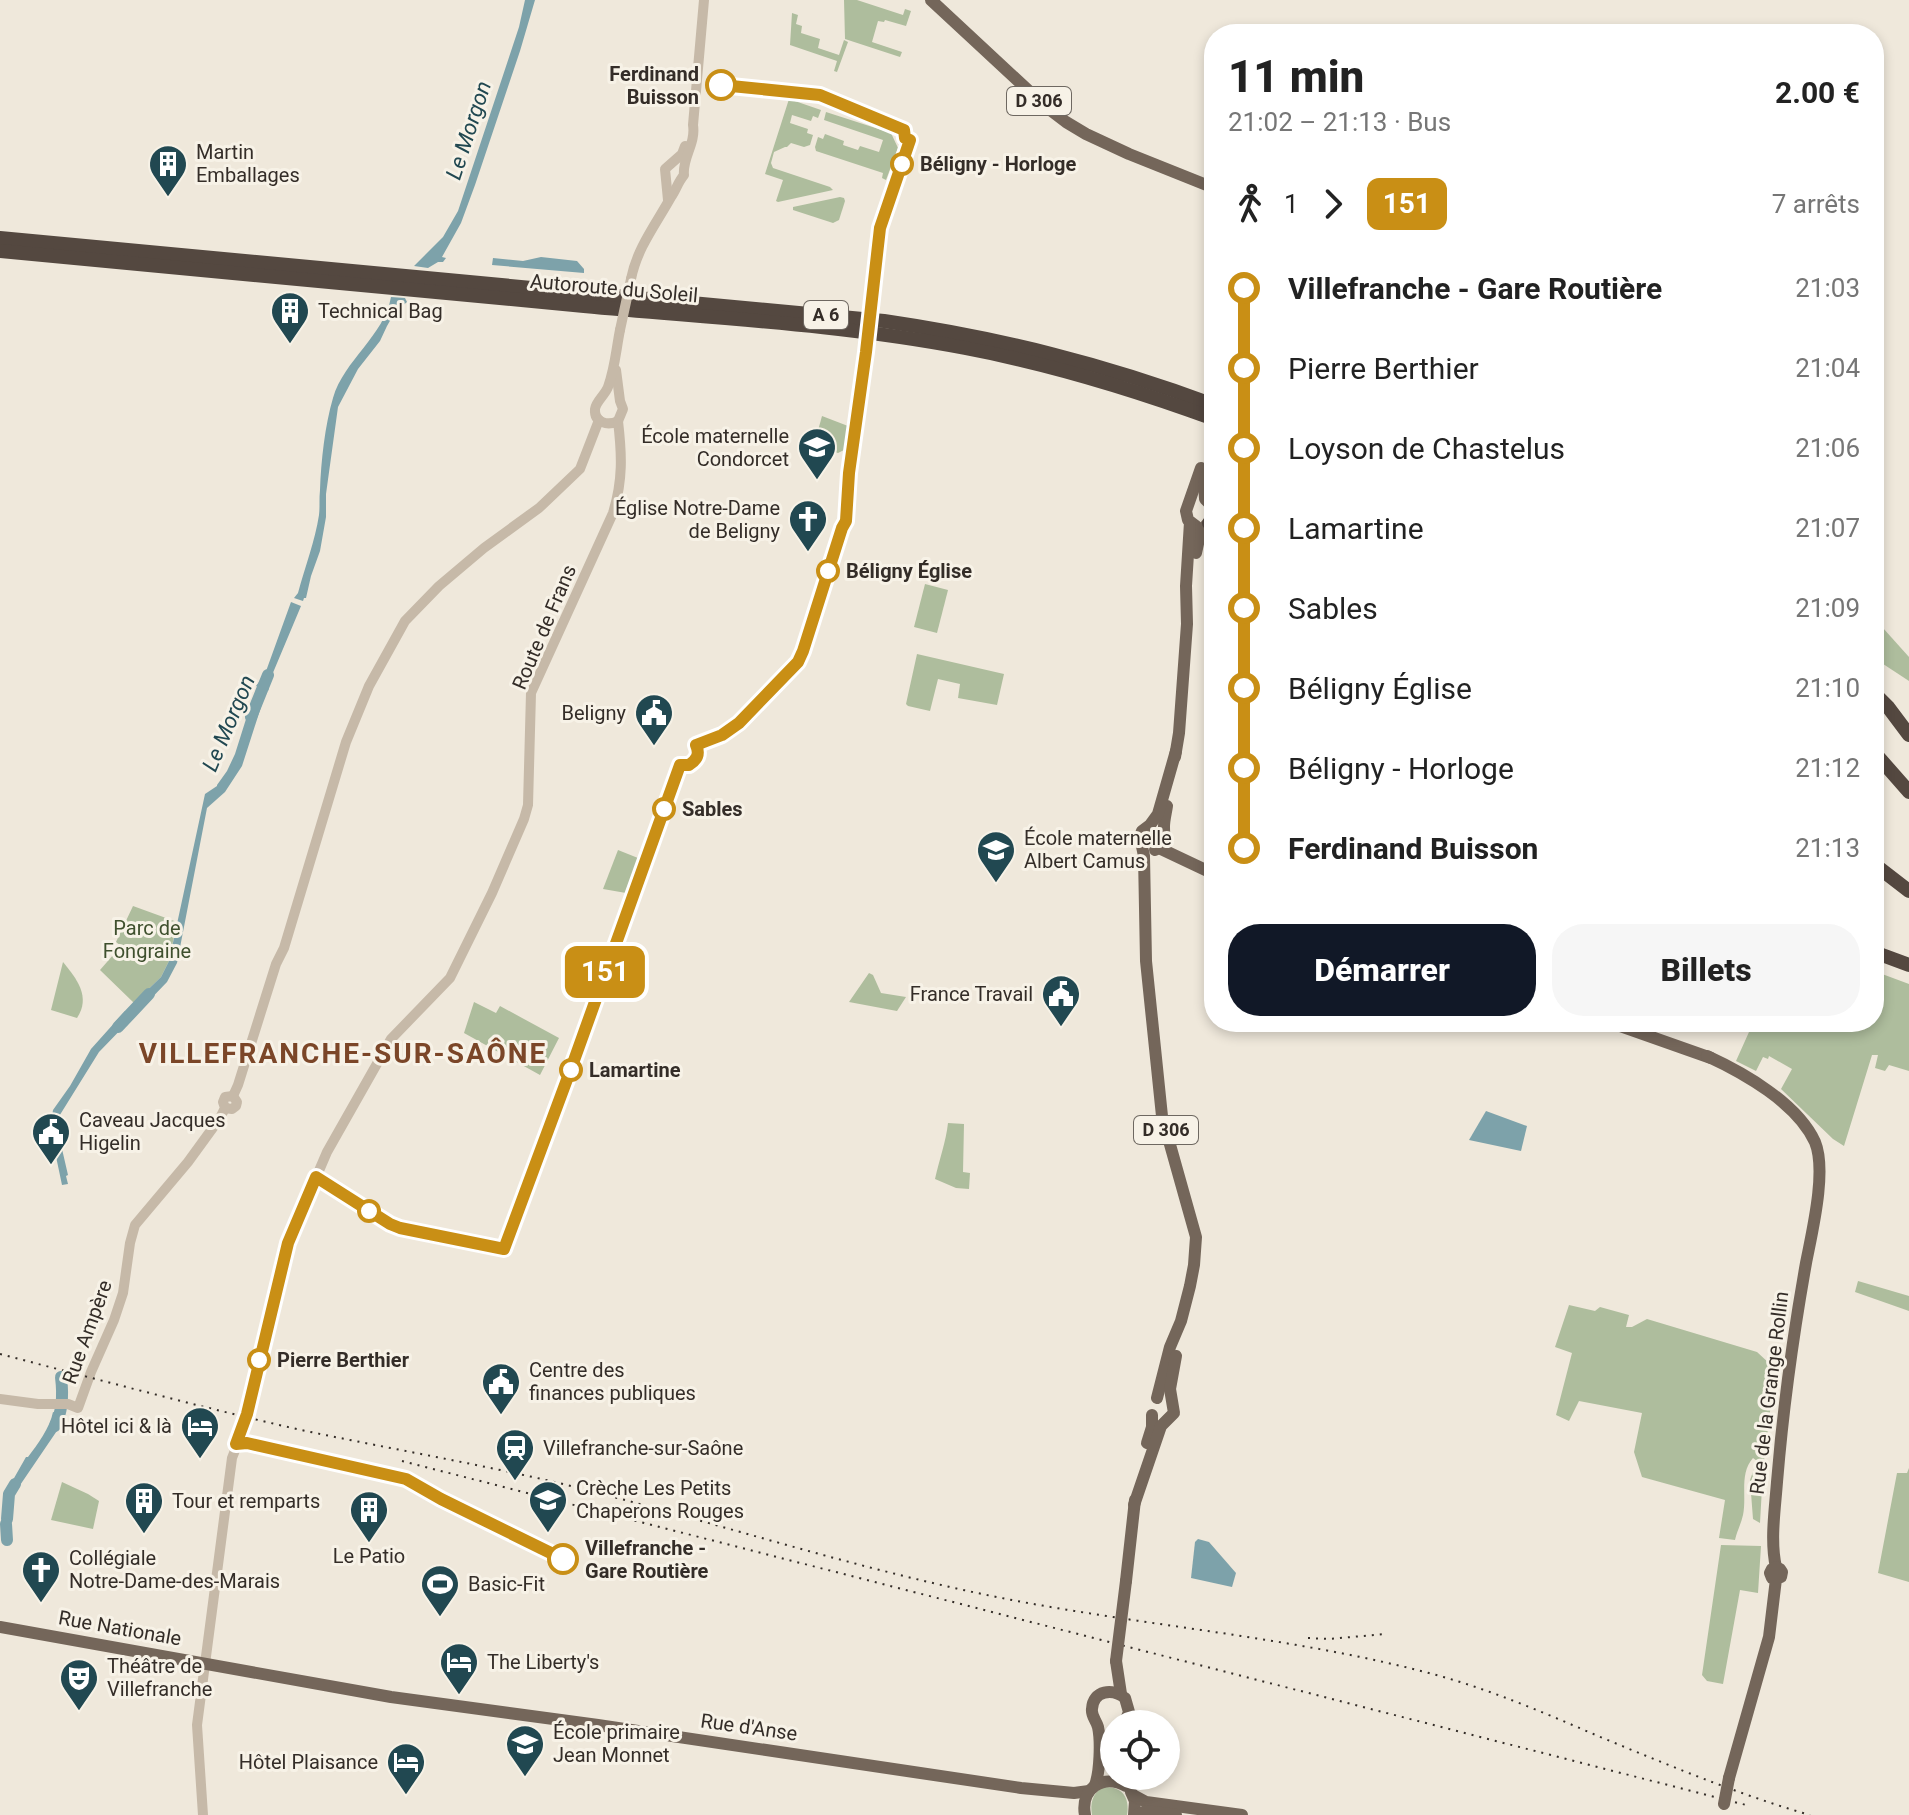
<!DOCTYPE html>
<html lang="fr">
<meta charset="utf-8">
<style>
body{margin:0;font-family:Roboto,sans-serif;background:#f6f6f6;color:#222;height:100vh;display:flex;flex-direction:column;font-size:30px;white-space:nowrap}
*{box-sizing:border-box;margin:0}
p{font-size:26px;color:#767676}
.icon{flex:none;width:44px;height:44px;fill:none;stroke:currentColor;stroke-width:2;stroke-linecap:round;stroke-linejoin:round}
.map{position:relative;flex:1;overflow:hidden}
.panel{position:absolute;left:1204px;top:24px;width:680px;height:1008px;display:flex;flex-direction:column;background:#fff;border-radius:32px;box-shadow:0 4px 12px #0003}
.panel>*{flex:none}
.badge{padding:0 16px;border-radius:12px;font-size:28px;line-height:52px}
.fabs{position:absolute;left:1100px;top:1710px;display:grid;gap:16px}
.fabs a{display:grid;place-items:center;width:80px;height:80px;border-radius:50%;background:#fff;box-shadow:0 4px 12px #0003;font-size:40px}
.map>.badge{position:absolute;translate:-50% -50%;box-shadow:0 0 0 4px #fff}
.legs{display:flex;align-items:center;gap:12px;height:88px;padding:0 24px;font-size:26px}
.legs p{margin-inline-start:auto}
.overview{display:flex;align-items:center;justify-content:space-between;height:136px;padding:0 24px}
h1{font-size:44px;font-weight:800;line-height:60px}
.primary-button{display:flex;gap:16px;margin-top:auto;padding:16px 24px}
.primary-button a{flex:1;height:92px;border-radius:32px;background:#111827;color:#fff;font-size:32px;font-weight:800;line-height:92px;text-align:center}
.primary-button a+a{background:#f6f6f6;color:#222}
ul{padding:0 24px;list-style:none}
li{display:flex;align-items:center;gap:28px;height:80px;font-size:30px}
li i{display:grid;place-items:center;width:12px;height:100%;margin:0 10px;background:currentColor}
li i::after{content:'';width:20px;height:20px;margin:-10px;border:6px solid;border-radius:50%;background:#fff}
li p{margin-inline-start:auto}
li:first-child i{background:linear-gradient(#0000 50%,currentColor 0)}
li:last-child i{background:linear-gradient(currentColor 50%,#0000 0)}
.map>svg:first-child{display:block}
.green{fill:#aebd9d}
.water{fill:#7da2aa}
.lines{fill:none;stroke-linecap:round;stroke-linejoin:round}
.river{stroke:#7da2aa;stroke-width:12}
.minor{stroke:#c6b9a8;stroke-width:10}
.major{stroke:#74665a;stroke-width:12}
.highway{stroke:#544840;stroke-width:14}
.rail{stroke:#342d28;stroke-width:2;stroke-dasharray:2 6;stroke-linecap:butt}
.minor-bridge{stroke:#c6b9a8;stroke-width:10}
.major-bridge{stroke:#74665a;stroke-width:12}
.line-1-casing{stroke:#fff;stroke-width:18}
.line-1{stroke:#c98f15;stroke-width:12}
.stop-1-dot{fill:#fff;stroke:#c98f15;stroke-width:4}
.labels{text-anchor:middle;stroke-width:6;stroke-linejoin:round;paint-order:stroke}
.shield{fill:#f7f2e7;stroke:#6e6861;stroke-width:2}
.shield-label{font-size:18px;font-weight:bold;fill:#342d28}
.stop-label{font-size:20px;font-weight:bold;fill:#342d28;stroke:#f7f2e7;text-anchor:start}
.poi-label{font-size:20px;fill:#342d28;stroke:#f7f2e7;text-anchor:start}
.street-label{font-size:20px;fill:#342d28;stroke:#f7f2e7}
.park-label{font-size:20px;fill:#3f502e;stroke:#f7f2e7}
.water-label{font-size:22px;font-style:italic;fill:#214851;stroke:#f7f2e7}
.district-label{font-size:28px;font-weight:bold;letter-spacing:2px;fill:#7b4628;stroke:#f7f2e7}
</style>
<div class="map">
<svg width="1909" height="1815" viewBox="0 0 1909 1815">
<rect width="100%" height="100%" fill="#efe8db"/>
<g class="green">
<path d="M844 0H857L903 15 905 9 911 11 906 26 885 20 884 22 878 21 872 42 902 52 900 57 845 39Z"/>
<path d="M792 13 798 15 796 24 802 26 801 33 820 39 818 48 839 55 844 40 848 42 837 72 834 71 837 61 790 45Z"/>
<path d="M789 99 821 110 818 118 813 116 811 121 792 115 790 123 808 129 807 133 813 135 810 145 804 147 791 143 787 147H785L774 152 771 163 773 168 830 187 833 190 778 202 776 201 783 180 765 174Z"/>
<path d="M826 112 891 133 898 148 886 180 882 178 883 173 816 151 815 147 818 137 823 139 825 134 844 141 843 145 858 150 860 146 879 152 883 140 824 120Z"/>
<path d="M840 197 844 198 845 201 839 220 833 223 793 210V207Z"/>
<path d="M822 416 848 426 844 450 838 453 814 445Z"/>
<path d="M925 584 948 590 937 633 914 627Z"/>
<path d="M1874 618 1909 657V681L1874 658Z"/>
<path d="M917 654 1004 674 997 705 958 698 960 684 938 679 930 711 908 706 906 704Z"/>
<path d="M618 850 638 858 626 893 603 889Z"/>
<path d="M133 906 177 922 169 961 161 977 134 1003 100 970 121 946 116 942Z"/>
<path d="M63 962C77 979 91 997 77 1018L51 1010Z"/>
<path d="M1874 971 1909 984V1071L1889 1065 1885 1071 1875 1068 1878 1055H1872L1844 1146 1833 1139 1781 1089 1792 1069 1769 1056 1768 1059 1763 1057 1756 1071 1736 1061 1749 1032 1746 1030 1747 1026 1737 1022H1874Z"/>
<path d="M869 973 873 975 881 993 906 997 897 1011 849 1002Z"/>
<path d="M474 1002 496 1013 500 1006 559 1038 540 1075 464 1033Z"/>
<path d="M948 1123 964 1124 963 1172 970 1173 969 1189 956 1188 935 1179C939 1160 946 1142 948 1123Z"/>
<path d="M1858 1281 1909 1296V1311L1855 1292Z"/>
<path d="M1569 1305 1595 1311 1600 1307 1629 1315 1626 1327H1632L1647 1319 1757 1352 1770 1364 1773 1387 1763 1470 1760 1523 1753 1519 1750 1480 1757 1461 1753 1458C1739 1474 1747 1496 1743 1515 1741 1524 1737 1531 1735 1540L1719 1538 1725 1500 1642 1477 1634 1452 1642 1413 1579 1401 1569 1421 1556 1415 1572 1353 1555 1347Z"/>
<path d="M1909 1468V1582L1878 1573 1897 1473H1907Z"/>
<path d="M62 1482 88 1494 99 1501 93 1529 51 1520Z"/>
<path d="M1721 1545 1761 1546 1758 1593 1740 1590 1723 1684 1707 1681 1702 1675Z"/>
<path d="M1103 1787C1122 1786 1130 1797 1127 1815H1092C1090 1803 1092 1794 1103 1787Z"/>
</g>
<g class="water">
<path d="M525 0H535L520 51 475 185 461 223 442 257 446 258 443 262H438L428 268 414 266 443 237 458 211 519 27Z"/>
<path d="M541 257 577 261 584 269V273L492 265 493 258 523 261Z"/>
<path d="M391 297 405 298 407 302 395 312 387 326 380 341 358 369 338 407 326 494V517L320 551 311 576 306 598H304L303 601 294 598 298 593C305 567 315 541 319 515 320 507 319 498 320 490 321 461 325 425 333 398 344 360 384 336 391 297Z"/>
<path d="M291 602 301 606 267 687 269 688 268 691 256 686 265 674Z"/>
<path d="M252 700 262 704 242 766 225 792 207 808 177 963 167 982 141 1009 134 1003 161 977 169 961 205 794 217 786V785L227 771 235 754Z"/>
<path d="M125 1011 131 1019 99 1052 58 1118 59 1136 68 1175 66 1176 68 1184 62 1185 50 1128 53 1110 70 1086 91 1049Z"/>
<path d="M1486 1111 1527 1126 1521 1151 1469 1140Z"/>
<path d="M53 1412 67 1416 14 1494 12 1500 5 1494 26 1457H28C37 1445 50 1428 53 1412Z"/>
<path d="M1198 1539 1209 1542 1236 1573 1232 1587 1191 1578 1195 1542Z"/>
</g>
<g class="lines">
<g class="river">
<path d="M251 717 268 675"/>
<path d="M118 1027 149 994"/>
<path d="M55 1426C63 1411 63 1393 61 1377"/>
<path d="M7 1519 9 1494 15 1484"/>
<path d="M6 1524 7 1540"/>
</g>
<g class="minor">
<path d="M668 200 665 169 682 154 685 146"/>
<path d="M631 279C637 248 656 224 671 197 676 190 678 182 684 175 682 158 696 144 693 125L704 0"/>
<path d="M616 370 620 401 623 409 618 421"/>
<path d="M618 421C608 426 594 423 595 409 596 401 605 395 608 387 615 368 616 350 620 330"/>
<path d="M233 1096 238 1085 276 964 284 948 346 742 369 686 405 621 439 586 484 548 539 508 580 469 599 420"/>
<path d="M225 1108 232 1109 236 1106 237 1102 233 1096"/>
<path d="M0 1399 38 1404H68L78 1408 91 1372 114 1320 123 1293 130 1243 135 1225 188 1162 220 1118 225 1108 223 1102 225 1097 233 1096"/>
<path d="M203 1815 197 1725 232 1458 243 1430 288 1243 327 1152 391 1039 450 978 492 893 524 819 528 805 531 693 613 513C623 480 622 455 618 421"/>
</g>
<g class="major">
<path d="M931 0 1045 106 1066 122 1086 134 1129 154 1214 188"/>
<path d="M1196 526 1188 520 1186 511 1201 468"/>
<path d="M1196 553 1201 530 1212 520 1214 513 1212 506 1205 499 1204 483 1214 455"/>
<path d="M1175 757 1179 733 1187 624 1186 586 1190 522"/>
<path d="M1159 848 1214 874"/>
<path d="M1155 850C1167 844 1164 839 1164 827 1164 820 1166 813 1167 806"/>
<path d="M1609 1022 1711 1058"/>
<path d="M1707 1056C1744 1073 1797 1103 1815 1142 1827 1171 1812 1232 1806 1263 1793 1336 1783 1408 1777 1482 1775 1509 1770 1541 1776 1567"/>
<path d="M1157 1398 1170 1347 1181 1321 1190 1286 1194 1265 1196 1237 1162 1116 1146 961 1144 856 1140 837 1142 831 1150 825 1158 814 1176 751"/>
<path d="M1147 1443 1152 1427V1415"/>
<path d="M1134 1505 1161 1426 1174 1413 1170 1389 1176 1356"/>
<path d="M1126 1581 1135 1500"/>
<path d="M0 1627 391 1697 598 1725 1021 1788 1074 1793 1089 1791"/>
<path d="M1116 1661 1121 1694"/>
<path d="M1729 1778 1769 1637 1776 1579 1781 1577 1782 1572 1780 1569 1776 1567 1772 1569 1770 1573 1772 1578 1776 1579"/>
<path d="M1095 1785C1100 1772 1101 1741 1098 1727 1096 1720 1091 1716 1092 1709 1093 1690 1113 1688 1125 1698L1129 1712 1124 1724"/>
<path d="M1131 1792 1135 1801 1134 1815"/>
<path d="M1133 1795 1146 1802 1242 1815"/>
<path d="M1085 1815C1080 1789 1103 1773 1126 1786"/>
<path d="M1137 1815 1146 1811 1176 1815"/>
</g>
<g class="highway">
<path d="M0 238 884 321C1000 338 1104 364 1214 405"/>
<path d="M0 251C195 269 390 287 584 306 711 318 840 324 965 348 1050 364 1132 389 1214 419"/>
<path d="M1213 509H1214"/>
<path d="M1209 523H1214"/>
<path d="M1874 693 1888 707 1909 735"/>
<path d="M1874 752 1909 792"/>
<path d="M1874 864 1909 891"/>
<path d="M1874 952 1909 965"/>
</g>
<g class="rail">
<path d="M0 1354C100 1380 200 1407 301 1430 387 1448 473 1463 559 1483 693 1516 824 1559 959 1589 1118 1625 1283 1633 1440 1676 1494 1691 1547 1714 1598 1736 1668 1765 1737 1794 1810 1815"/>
<path d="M402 1461 1750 1806"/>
<path d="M1308 1638 1329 1639 1385 1634"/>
</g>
<path class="minor-bridge" d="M620 330 631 279"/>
<g class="major-bridge">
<path d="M1116 1661 1126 1581"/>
<path d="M1724 1804 1729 1778"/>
</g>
</g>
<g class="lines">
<defs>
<path id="line-1" d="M563 1559 441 1499 406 1479 247 1443 236 1444 247 1414 288 1243 316 1177 390 1224 400 1228 504 1249 572 1066 680 765H689C697 760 700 754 696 745L722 735 739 723 798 662 803 651 842 528 846 521 849 473 866 352 880 228 910 140 905 138 904 130 820 95 721 85"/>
</defs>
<use href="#line-1" class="line-1-casing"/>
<use href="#line-1" class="line-1"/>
</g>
<defs>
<symbol id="building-pin" viewBox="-11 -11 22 30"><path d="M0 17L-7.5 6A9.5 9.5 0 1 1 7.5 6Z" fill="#214851" stroke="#f7f2e7"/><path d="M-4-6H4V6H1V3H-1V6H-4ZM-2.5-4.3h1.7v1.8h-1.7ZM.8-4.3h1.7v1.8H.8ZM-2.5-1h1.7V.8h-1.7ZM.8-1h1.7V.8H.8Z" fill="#fff"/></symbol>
<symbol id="school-pin" viewBox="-11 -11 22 30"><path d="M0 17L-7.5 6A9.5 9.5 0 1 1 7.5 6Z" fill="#214851" stroke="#f7f2e7"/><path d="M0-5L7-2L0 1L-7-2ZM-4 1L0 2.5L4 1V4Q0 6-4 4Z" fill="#fff"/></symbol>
<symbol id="church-pin" viewBox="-11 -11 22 30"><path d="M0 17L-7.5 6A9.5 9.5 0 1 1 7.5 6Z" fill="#214851" stroke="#f7f2e7"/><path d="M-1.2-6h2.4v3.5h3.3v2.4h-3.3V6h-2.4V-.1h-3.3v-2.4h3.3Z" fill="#fff"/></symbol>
<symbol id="civic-pin" viewBox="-11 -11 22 30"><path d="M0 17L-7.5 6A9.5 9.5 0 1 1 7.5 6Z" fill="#214851" stroke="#f7f2e7"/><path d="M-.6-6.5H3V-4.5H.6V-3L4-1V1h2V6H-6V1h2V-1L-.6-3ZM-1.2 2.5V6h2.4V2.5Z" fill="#fff"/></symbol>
<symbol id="hotel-pin" viewBox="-11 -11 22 30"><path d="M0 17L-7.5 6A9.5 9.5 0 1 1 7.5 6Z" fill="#214851" stroke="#f7f2e7"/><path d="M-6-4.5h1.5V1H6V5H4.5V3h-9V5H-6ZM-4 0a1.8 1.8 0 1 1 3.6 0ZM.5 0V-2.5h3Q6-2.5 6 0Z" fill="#fff"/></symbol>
<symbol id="station-pin" viewBox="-11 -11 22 30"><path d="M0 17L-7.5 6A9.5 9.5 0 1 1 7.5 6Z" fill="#214851" stroke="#f7f2e7"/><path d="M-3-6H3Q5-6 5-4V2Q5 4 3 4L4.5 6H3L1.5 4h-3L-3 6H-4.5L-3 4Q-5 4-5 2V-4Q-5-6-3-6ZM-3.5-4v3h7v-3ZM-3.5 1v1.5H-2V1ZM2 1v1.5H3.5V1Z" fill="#fff"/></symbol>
<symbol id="stadium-pin" viewBox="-11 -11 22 30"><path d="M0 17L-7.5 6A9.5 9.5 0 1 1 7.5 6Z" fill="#214851" stroke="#f7f2e7"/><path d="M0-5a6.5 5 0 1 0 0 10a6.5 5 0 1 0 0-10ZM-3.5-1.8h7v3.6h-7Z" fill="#fff"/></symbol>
<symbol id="theatre-pin" viewBox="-11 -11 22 30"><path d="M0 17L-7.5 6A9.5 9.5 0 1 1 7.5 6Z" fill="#214851" stroke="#f7f2e7"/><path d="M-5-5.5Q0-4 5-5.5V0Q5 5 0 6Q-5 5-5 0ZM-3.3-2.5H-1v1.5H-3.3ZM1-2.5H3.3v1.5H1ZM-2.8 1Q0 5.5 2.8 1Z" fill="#fff"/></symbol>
</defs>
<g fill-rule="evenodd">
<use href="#building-pin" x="146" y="142" width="44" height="60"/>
<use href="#building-pin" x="268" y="289" width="44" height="60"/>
<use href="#school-pin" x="795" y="425" width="44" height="60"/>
<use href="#church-pin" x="786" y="497" width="44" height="60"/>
<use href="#civic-pin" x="632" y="691" width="44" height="60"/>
<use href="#school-pin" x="974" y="828" width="44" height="60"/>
<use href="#civic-pin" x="1039" y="972" width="44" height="60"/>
<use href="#civic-pin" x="29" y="1110" width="44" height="60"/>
<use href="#civic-pin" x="479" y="1360" width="44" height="60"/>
<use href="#hotel-pin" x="178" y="1404" width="44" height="60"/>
<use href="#station-pin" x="493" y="1426" width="44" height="60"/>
<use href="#school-pin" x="526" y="1478" width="44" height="60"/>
<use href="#building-pin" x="122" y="1479" width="44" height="60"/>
<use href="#building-pin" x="347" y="1488" width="44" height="60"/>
<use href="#church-pin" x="19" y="1548" width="44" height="60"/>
<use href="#stadium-pin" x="418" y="1562" width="44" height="60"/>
<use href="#hotel-pin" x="437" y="1640" width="44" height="60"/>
<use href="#theatre-pin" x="57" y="1656" width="44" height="60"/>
<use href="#school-pin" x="503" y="1722" width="44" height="60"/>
<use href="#hotel-pin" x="384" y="1740" width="44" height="60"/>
</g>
<g class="stop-1-dot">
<circle cx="721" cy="85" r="14"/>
<circle cx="902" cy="164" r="10"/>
<circle cx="828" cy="571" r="10"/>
<circle cx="664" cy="809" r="10"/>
<circle cx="571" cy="1070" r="10"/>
<circle cx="369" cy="1211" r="10"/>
<circle cx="259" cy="1360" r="10"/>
<circle cx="563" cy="1559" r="14"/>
</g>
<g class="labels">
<g class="shield">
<rect x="1007" y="87" width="64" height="28" rx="6"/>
<rect x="804" y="301" width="44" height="28" rx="6"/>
<rect x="1134" y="1116" width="64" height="28" rx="6"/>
</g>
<g class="shield-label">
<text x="1039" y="107">D 306</text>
<text x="826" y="321">A 6</text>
<text x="1166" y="1136">D 306</text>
</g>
<g class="stop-label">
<text x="699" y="81" text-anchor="end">Ferdinand<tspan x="699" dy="23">Buisson</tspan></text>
<text x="920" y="171">Béligny - Horloge</text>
<text x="846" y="578">Béligny Église</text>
<text x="682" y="816">Sables</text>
<text x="589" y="1077">Lamartine</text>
<text x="277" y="1367">Pierre Berthier</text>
<text x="585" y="1555">Villefranche -<tspan x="585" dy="23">Gare Routière</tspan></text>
</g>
<g class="poi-label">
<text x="196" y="159">Martin<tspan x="196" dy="23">Emballages</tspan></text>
<text x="318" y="318">Technical Bag</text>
<text x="789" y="443" text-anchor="end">École maternelle<tspan x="789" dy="23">Condorcet</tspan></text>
<text x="780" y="515" text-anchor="end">Église Notre-Dame<tspan x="780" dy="23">de Beligny</tspan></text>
<text x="626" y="720" text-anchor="end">Beligny</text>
<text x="1024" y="845">École maternelle<tspan x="1024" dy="23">Albert Camus</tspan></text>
<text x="1033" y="1001" text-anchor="end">France Travail</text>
<text x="79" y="1127">Caveau Jacques<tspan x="79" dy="23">Higelin</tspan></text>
<text x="529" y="1377">Centre des<tspan x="529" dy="23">finances publiques</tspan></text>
<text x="172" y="1433" text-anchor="end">Hôtel ici &amp; là</text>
<text x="543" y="1455">Villefranche-sur-Saône</text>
<text x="576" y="1495">Crèche Les Petits<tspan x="576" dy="23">Chaperons Rouges</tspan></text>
<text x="172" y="1508">Tour et remparts</text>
<text x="369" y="1563" text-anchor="middle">Le Patio</text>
<text x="69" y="1565">Collégiale<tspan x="69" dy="23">Notre-Dame-des-Marais</tspan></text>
<text x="468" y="1591">Basic-Fit</text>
<text x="487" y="1669">The Liberty's</text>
<text x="107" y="1673">Théâtre de<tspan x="107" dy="23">Villefranche</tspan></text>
<text x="553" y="1739">École primaire<tspan x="553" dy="23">Jean Monnet</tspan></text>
<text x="378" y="1769" text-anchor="end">Hôtel Plaisance</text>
</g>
<g class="street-label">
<text transform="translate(614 288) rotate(5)" y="7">Autoroute du Soleil</text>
<text transform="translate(544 627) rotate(-67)" y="7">Route de Frans</text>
<text transform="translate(87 1332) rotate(-70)" y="7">Rue Ampère</text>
<text transform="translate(1769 1393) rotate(-83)" y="7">Rue de la Grange Rollin</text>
<text transform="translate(120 1628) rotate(10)" y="7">Rue Nationale</text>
<text transform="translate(749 1727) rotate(8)" y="7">Rue d'Anse</text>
</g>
<g class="park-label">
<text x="147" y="935">Parc de<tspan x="147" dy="23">Fongraine</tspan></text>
</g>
<g class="water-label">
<text transform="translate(468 130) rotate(-72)" y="8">Le Morgon</text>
<text transform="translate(228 723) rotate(-67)" y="8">Le Morgon</text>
</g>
<g class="district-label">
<text x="343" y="1063">VILLEFRANCHE-SUR-SAÔNE</text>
</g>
</g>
</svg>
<div class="fabs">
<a><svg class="icon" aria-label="locate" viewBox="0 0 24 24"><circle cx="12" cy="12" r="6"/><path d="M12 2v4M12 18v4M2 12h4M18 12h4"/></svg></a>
</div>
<b class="badge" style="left:605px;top:972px;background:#c98f15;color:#fff">151</b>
<section class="panel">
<div class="overview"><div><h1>11 min</h1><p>21:02 – 21:13 · Bus</p></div><b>2.00 €</b></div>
<div class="legs"><svg class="icon" aria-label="walk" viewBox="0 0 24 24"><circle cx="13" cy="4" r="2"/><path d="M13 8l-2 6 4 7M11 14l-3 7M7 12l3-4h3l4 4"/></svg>1<svg class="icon" aria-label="forward" viewBox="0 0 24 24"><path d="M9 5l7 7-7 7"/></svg><b class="badge" style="background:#c98f15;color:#fff">151</b><p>7 arrêts</p></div>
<ul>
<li><i style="color:#c98f15"></i><b>Villefranche - Gare Routière</b><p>21:03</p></li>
<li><i style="color:#c98f15"></i><span>Pierre Berthier</span><p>21:04</p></li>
<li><i style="color:#c98f15"></i><span>Loyson de Chastelus</span><p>21:06</p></li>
<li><i style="color:#c98f15"></i><span>Lamartine</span><p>21:07</p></li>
<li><i style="color:#c98f15"></i><span>Sables</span><p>21:09</p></li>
<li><i style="color:#c98f15"></i><span>Béligny Église</span><p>21:10</p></li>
<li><i style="color:#c98f15"></i><span>Béligny - Horloge</span><p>21:12</p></li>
<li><i style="color:#c98f15"></i><b>Ferdinand Buisson</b><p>21:13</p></li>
</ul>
<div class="primary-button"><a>Démarrer</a><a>Billets</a></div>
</section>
</div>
